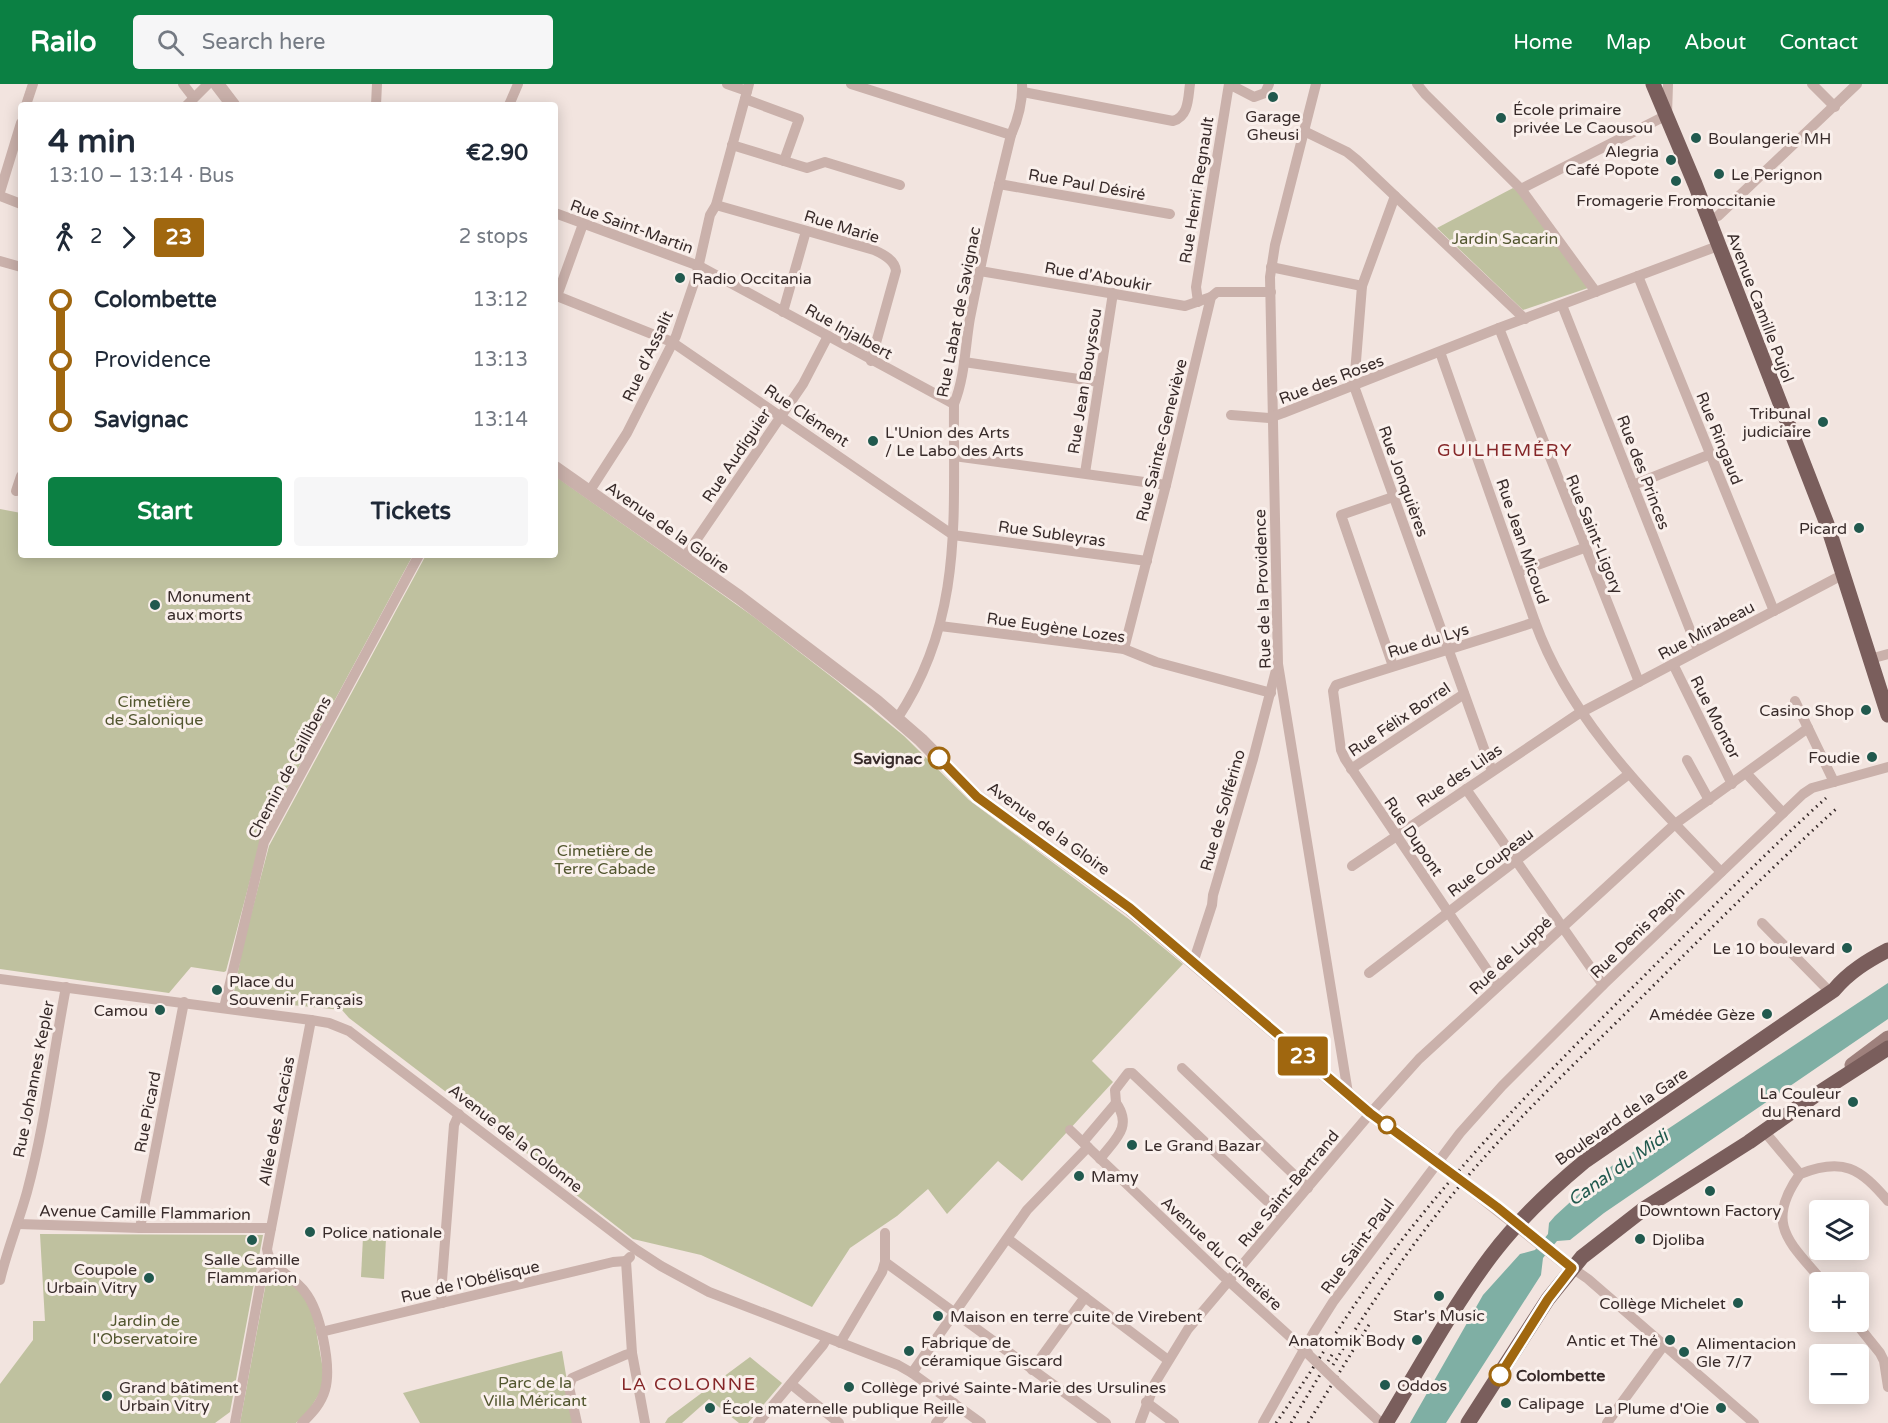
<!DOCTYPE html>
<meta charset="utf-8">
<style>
body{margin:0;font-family:"Varela Round",sans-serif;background:#f6f6f7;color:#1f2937;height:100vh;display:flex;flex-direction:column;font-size:22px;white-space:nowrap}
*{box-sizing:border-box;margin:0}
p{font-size:20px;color:#747a83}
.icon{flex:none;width:33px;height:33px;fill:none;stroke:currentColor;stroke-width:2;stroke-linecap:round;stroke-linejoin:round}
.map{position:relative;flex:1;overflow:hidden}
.drawer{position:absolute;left:18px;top:18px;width:540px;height:456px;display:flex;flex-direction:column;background:#fff;border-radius:6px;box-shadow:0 3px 15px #0003}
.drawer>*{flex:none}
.badge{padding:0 12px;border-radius:4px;font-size:21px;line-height:39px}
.controls{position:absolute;left:1809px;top:1116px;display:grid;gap:12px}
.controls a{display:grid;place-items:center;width:60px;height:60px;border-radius:6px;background:#fff;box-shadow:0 3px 15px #0003;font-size:30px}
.map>.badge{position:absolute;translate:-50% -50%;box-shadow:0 0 0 3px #fff}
.legs{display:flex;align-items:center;gap:9px;height:66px;padding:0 30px;font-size:20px}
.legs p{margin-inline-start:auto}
.headline{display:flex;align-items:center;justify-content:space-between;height:102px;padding:0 30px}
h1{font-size:33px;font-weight:700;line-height:45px}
.primary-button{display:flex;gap:12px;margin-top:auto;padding:12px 30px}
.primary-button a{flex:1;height:69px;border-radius:6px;background:#0b8043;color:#fff;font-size:24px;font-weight:700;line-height:69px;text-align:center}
.primary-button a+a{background:#f6f6f7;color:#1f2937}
ul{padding:0 30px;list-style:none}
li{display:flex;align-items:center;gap:21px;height:60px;font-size:22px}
li i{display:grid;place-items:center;width:9px;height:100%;margin:0 8px;background:currentColor}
li i::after{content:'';width:15px;height:15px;margin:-8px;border:4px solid;border-radius:50%;background:#fff}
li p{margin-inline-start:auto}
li:first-child i{background:linear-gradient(#0000 50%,currentColor 0)}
li:last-child i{background:linear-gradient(currentColor 50%,#0000 0)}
header{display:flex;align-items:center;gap:36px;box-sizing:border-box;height:84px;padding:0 30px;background:#0b8043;color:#fff}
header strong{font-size:28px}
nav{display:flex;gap:33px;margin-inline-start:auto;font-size:21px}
.search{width:420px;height:54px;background:#f6f6f7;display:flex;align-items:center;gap:15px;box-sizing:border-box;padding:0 21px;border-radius:6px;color:#747a83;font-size:22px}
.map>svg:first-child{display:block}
.green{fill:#bfc19f}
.water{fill:#7fafa4}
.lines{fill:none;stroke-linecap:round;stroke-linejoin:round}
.minor{stroke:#cab1ab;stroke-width:10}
.tertiary{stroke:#cab1ab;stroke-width:14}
.secondary{stroke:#9e807c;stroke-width:15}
.primary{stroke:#7a5e5c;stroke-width:15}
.rail{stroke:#382b2a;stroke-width:3;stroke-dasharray:1.5 4.5;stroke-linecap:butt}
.minor-bridge{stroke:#cab1ab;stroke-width:10}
.tertiary-bridge{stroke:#cab1ab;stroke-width:14}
.line-1-casing{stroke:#fff;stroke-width:14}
.line-1{stroke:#a0670f;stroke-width:9}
.poi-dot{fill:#21594e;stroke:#faf0ec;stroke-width:2}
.stop-1-dot{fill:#fff;stroke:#a0670f;stroke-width:3}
.labels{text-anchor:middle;stroke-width:6;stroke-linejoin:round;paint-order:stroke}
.poi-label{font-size:16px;fill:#382b2a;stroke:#faf0ec;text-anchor:start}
.street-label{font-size:16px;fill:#382b2a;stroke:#faf0ec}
.park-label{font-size:16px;fill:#52562f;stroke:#faf0ec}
.stop-label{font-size:16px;font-weight:bold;fill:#382b2a;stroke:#faf0ec;text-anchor:end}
.neighbourhood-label{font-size:18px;letter-spacing:1.5px;fill:#852628;stroke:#faf0ec}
.water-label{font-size:18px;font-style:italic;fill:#21594e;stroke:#faf0ec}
</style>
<header>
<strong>Railo</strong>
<div class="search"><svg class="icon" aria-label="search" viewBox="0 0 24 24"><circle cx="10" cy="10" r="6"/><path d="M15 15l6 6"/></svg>Search here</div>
<nav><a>Home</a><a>Map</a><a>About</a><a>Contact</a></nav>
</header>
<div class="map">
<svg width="1888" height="1339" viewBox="0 0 1888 1339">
<rect width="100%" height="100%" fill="#f2e4df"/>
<g class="green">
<path d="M1513 104 1519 108 1588 204 1523 226 1437 144Z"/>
<path d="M555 392 754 533 837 597 904 652 969 716 1130 836 1183 880 1092 977 1113 998 1022 1097 998 1077 947 1130 928 1105 897 1132 850 1164 812 1223 701 1171 633 1155 575 1110V1107L554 1091 553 1084 546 1079 542 1081 349 934 342 926 240 916 234 908 243 861 269 762 426 471H555Z"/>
<path d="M0 425 21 429V471H413L262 751 226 887 224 888 191 883 169 909 0 885Z"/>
<path d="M40 1150 263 1151 230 1328 215 1339H0V1300L33 1256V1237H45Z"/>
<path d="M363 1153 386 1154 384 1195 361 1193Z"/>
<path d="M275 1187 296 1199 313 1229 324 1291 322 1305 310 1325 296 1339H240L267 1193Z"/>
<path d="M562 1267 574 1339H420L403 1309Z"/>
<path d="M750 1273 782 1299 748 1339H739L709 1315 682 1339H665L668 1334Z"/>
</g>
<path class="water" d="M1888 899V935L1604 1129 1570 1156 1557 1157 1543 1174 1541 1191 1446 1339H1410L1483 1211 1520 1170 1535 1166 1548 1150 1549 1139 1555 1132 1603 1088Z"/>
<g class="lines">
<g class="minor">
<path d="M183 0 193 13"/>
<path d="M727 0 747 7"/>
<path d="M851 0 1011 51"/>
<path d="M1229 0 1254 13 1265 9 1269 0"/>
<path d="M1316 0 1275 161 1270 193 1278 580 1348 1009"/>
<path d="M1417 0 1425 10 1521 105 1596 208"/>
<path d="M1812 0 1835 23"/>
<path d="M1023 8 1173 37C1189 32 1188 14 1190 0"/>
<path d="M745 15 799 35 784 77"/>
<path d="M26 21 33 0"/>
<path d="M187 21 208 0"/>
<path d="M376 21 377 0"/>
<path d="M509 21 518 0"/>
<path d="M1304 47 1347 68 1357 76 1525 235"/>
<path d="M732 61 807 84 825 78 900 101"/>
<path d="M999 100 1170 130"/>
<path d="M1521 105 1667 31 1668 0"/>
<path d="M0 108 21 39"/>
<path d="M0 112 21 120"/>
<path d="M1395 112 1362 202 1354 302 1492 687"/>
<path d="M716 121 874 166C883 170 895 176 896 187L871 277"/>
<path d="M555 129 699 182 954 320"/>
<path d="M1709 136 1718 132 1857 0"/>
<path d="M583 140 557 212 672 258 953 451 1147 477"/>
<path d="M0 177 21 183"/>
<path d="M1271 183 1362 202"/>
<path d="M980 187 1185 222 1211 213"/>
<path d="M1638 192 1774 527"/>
<path d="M1198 218 1196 203 1229 0"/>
<path d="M1562 221 1698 566"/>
<path d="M783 228 806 147"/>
<path d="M1499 244 1639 598"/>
<path d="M1440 268 1535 538C1571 638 1649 712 1721 788"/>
<path d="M964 278 1099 298"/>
<path d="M1231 331 1269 334 1283 329 1499 244 1718 162"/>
<path d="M954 372 1166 401"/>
<path d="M1085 389 1113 209"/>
<path d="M1633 401 1711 370"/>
<path d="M16 407 21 392"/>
<path d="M589 408 627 349 676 252 696 193 710 131 716 121 749 0"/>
<path d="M684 474 803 300 828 252"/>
<path d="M1518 488 1584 464"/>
<path d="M940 542 1124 565 1156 578 1271 609"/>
<path d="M1124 565 1166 401 1211 213 1217 208H1271"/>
<path d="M1870 575 1888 570"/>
<path d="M1673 580 1732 700"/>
<path d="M1393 582 1341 431 1393 413"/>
<path d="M1795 617 1834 698"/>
<path d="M897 635C964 535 953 433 954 320 965 293 965 263 970 234 982 173 996 112 1011 51 1018 36 1023 16 1022 0"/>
<path d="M1687 676 1709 716"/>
<path d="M1351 685 1464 610"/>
<path d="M1747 690 1783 729"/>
<path d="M1466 705 1603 901"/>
<path d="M1352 782 1578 630 1844 490"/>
<path d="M1762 839 1830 908"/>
<path d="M1193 879 1212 821 1213 811 1253 675 1276 586"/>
<path d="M1369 889 1629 690"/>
<path d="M0 895 311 936 329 939 349 947 635 1165 661 1182 709 1208 898 1281 912 1289 981 1339"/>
<path d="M1498 902 1345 675 1341 666 1333 607 1336 601C1402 579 1469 560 1535 538"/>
<path d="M224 924 264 758 419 471"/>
<path d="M1182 984 1308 1104"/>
<path d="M1116 1019 1115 1006 1128 989H1132L1283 1132"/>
<path d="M1070 1046 1222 1191 1308 1269"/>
<path d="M1764 1047 1800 1090"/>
<path d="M1083 1058 1116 1019C1133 1043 1115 1055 1100 1075"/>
<path d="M18 1140 140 1144H271"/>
<path d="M140 1144 184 918"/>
<path d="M1008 1155 1168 1276"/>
<path d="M630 1173 626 1177 632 1269 645 1339"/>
<path d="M885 1178 1106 1339"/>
<path d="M1572 1184 1588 1195 1754 1339"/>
<path d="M0 1196C7 1166 19 1137 27 1108 45 1041 53 971 66 903"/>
<path d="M1823 1198C1791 1159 1763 1141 1800 1090 1843 1073 1860 1084 1888 1117"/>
<path d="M442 1219 441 1209 454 1041 459 1030"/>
<path d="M1855 1238 1880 1269 1884 1277 1888 1303"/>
<path d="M321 1248 613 1178 626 1177"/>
<path d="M840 1259 882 1188 885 1178V1149"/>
<path d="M1032 1286 1085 1213"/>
<path d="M912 1289 1027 1126 1088 1063"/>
<path d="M791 1300 839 1339"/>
<path d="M1340 1301 1381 1339"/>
<path d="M1146 1318 1174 1339"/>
<path d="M235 1339 262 1191 271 1179"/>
<path d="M302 1339C312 1329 321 1320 325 1306 332 1282 320 1227 305 1208 294 1192 269 1184 267 1165L311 936"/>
<path d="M577 1339 569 1303 572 1294 625 1271 632 1269"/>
<path d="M758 1339 823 1261 827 1254"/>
<path d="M936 1339 954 1319"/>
<path d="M1140 1339 1155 1299 1188 1245 1374 1025 1419 975 1675 740 1808 644"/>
<path d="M1263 1339 1314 1248 1333 1218 1460 1049 1502 1002 1603 901 1803 710 1812 704 1888 683"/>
<path d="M1607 1339 1664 1261"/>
</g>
<g class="tertiary">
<path d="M217 0 233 21"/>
<path d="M555 384 739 513 876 617 921 656 977 713 1129 824 1370 1029 1442 1082"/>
<path d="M1479 1110 1572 1184"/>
</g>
<path class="secondary" d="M1852 981 1888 954"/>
<g class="primary">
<path d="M1653 0 1695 100 1827 440 1888 631"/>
<path d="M1386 1339C1420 1283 1452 1224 1491 1172 1518 1136 1550 1106 1585 1077L1834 906C1849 888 1867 877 1888 866"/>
<path d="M1468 1339 1548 1215 1582 1173 1645 1124 1749 1058 1817 1010 1888 964"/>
</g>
<g class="rail">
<path d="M1333 1281C1369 1222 1409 1164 1453 1110 1511 1039 1579 976 1644 911 1707 848 1770 785 1836 725"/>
<path d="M1276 1339C1315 1283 1350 1224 1391 1170 1467 1070 1556 980 1644 892 1704 832 1763 771 1826 714"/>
<path d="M1291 1339 1333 1269"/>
<path d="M1308 1339 1370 1239"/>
</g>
<path class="minor-bridge" d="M1308 1270 1340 1301"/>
<path class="tertiary-bridge" d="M1442 1082 1479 1110"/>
</g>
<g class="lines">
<defs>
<path id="line-1" d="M939 674 977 713 1130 824 1370 1029 1497 1123 1572 1184 1548 1215 1500 1291"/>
</defs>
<use href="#line-1" class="line-1-casing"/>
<use href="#line-1" class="line-1"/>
</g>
<g class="poi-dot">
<circle cx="1273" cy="13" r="6"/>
<circle cx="1501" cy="34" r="6"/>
<circle cx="1696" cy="54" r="6"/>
<circle cx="1671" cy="76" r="6"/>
<circle cx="1719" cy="90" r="6"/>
<circle cx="1676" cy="97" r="6"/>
<circle cx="680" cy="194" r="6"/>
<circle cx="1823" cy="338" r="6"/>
<circle cx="873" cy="357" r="6"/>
<circle cx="1859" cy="444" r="6"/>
<circle cx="155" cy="521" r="6"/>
<circle cx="1866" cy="626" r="6"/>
<circle cx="1872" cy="673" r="6"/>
<circle cx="1847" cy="864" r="6"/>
<circle cx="217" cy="906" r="6"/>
<circle cx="160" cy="926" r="6"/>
<circle cx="1767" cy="930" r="6"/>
<circle cx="1853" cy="1018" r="6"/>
<circle cx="1132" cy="1061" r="6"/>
<circle cx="1079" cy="1092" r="6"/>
<circle cx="1710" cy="1107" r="6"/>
<circle cx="310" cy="1148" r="6"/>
<circle cx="1640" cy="1155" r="6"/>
<circle cx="252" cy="1156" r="6"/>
<circle cx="149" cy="1194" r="6"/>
<circle cx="1439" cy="1212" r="6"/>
<circle cx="1738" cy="1219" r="6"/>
<circle cx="938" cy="1232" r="6"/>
<circle cx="1417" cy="1256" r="6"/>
<circle cx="1670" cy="1256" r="6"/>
<circle cx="909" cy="1267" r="6"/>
<circle cx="1684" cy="1268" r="6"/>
<circle cx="1385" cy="1301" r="6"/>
<circle cx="849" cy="1303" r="6"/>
<circle cx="107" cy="1312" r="6"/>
<circle cx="1506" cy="1319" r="6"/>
<circle cx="710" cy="1324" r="6"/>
<circle cx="1721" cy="1324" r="6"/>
</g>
<g class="stop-1-dot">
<circle cx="939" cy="674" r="10"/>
<circle cx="1387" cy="1041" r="8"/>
<circle cx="1500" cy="1291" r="10"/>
</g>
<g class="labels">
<g class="poi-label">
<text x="1513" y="31">École primaire<tspan x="1513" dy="18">privée Le Caousou</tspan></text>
<text x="1273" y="38" text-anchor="middle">Garage<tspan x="1273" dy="18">Gheusi</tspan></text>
<text x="1708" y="60">Boulangerie MH</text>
<text x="1659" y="73" text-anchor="end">Alegria<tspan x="1659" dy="18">Café Popote</tspan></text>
<text x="1731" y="96">Le Perignon</text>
<text x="1676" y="122" text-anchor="middle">Fromagerie Fromoccitanie</text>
<text x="692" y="200">Radio Occitania</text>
<text x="1811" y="335" text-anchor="end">Tribunal<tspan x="1811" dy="18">judiciaire</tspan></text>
<text x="885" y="354">L'Union des Arts<tspan x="885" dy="18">/ Le Labo des Arts</tspan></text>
<text x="1847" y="450" text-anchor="end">Picard</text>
<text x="167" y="518">Monument<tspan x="167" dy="18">aux morts</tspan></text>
<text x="1854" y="632" text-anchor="end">Casino Shop</text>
<text x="1860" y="679" text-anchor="end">Foudie</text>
<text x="1835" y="870" text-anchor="end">Le 10 boulevard</text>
<text x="229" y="903">Place du<tspan x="229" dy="18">Souvenir Français</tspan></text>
<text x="148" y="932" text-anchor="end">Camou</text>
<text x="1755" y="936" text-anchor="end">Amédée Gèze</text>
<text x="1841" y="1015" text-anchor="end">La Couleur<tspan x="1841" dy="18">du Renard</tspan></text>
<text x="1144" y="1067">Le Grand Bazar</text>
<text x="1091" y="1098">Mamy</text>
<text x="1710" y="1132" text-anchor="middle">Downtown Factory</text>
<text x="322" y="1154">Police nationale</text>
<text x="1652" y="1161">Djoliba</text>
<text x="252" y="1181" text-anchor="middle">Salle Camille<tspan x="252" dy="18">Flammarion</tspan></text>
<text x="137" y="1191" text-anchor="end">Coupole<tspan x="137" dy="18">Urbain Vitry</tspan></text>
<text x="1726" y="1225" text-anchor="end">Collège Michelet</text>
<text x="1439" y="1237" text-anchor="middle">Star's Music</text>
<text x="950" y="1238">Maison en terre cuite de Virebent</text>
<text x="1405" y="1262" text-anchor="end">Anatomik Body</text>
<text x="1658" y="1262" text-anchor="end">Antic et Thé</text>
<text x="921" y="1264">Fabrique de<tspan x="921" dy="18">céramique Giscard</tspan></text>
<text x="1696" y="1265">Alimentacion<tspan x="1696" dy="18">Gle 7/7</tspan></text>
<text x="1397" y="1307">Oddos</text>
<text x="119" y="1309">Grand bâtiment<tspan x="119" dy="18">Urbain Vitry</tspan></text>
<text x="861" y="1309">Collège privé Sainte-Marie des Ursulines</text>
<text x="1518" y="1325">Calipage</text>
<text x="722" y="1330">École maternelle publique Reille</text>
<text x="1709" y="1330" text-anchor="end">La Plume d'Oie</text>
</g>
<g class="street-label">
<text transform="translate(1087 100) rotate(10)" y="6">Rue Paul Désiré</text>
<text transform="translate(1196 106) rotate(-81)" y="6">Rue Henri Regnault</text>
<text transform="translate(632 142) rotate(20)" y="6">Rue Saint-Martin</text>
<text transform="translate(842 142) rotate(17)" y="6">Rue Marie</text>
<text transform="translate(1098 192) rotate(10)" y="6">Rue d'Aboukir</text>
<text transform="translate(1761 223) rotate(69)" y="6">Avenue Camille Pujol</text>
<text transform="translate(958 228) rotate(-79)" y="6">Rue Labat de Savignac</text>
<text transform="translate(849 247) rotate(29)" y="6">Rue Injalbert</text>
<text transform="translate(647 272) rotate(-65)" y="6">Rue d'Assalit</text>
<text transform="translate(1331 295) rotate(-21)" y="6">Rue des Roses</text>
<text transform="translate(1084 297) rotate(-81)" y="6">Rue Jean Bouyssou</text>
<text transform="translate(807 331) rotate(34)" y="6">Rue Clément</text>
<text transform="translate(1720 354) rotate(68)" y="6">Rue Ringaud</text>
<text transform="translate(1161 356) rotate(-76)" y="6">Rue Sainte-Geneviève</text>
<text transform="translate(736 371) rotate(-56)" y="6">Rue Audiguier</text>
<text transform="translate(1644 388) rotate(69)" y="6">Rue des Princes</text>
<text transform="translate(1404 397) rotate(70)" y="6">Rue Jonquières</text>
<text transform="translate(668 443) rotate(35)" y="6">Avenue de la Gloire</text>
<text transform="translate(1052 449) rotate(8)" y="6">Rue Subleyras</text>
<text transform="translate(1595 450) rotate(68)" y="6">Rue Saint-Ligory</text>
<text transform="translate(1523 457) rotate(71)" y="6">Rue Jean Micoud</text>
<text transform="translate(1262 505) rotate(-92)" y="6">Rue de la Providence</text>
<text transform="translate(1056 543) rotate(8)" y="6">Rue Eugène Lozes</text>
<text transform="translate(1706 546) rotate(-28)" y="6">Rue Mirabeau</text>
<text transform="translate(1428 556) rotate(-17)" y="6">Rue du Lys</text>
<text transform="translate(1716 633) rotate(63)" y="6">Rue Montor</text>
<text transform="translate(1399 635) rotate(-34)" y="6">Rue Félix Borrel</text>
<text transform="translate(289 683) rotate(-62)" y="6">Chemin de Caillibens</text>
<text transform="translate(1459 691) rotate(-34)" y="6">Rue des Lilas</text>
<text transform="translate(1222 726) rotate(-74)" y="6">Rue de Solférino</text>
<text transform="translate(1049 744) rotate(36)" y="6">Avenue de la Gloire</text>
<text transform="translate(1414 752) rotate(56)" y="6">Rue Dupont</text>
<text transform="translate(1490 778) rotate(-37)" y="6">Rue Coupeau</text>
<text transform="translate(1637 848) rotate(-44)" y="6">Rue Denis Papin</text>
<text transform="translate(1510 871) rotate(-43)" y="6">Rue de Luppé</text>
<text transform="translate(33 995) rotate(-79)" y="6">Rue Johannes Kepler</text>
<text transform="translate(147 1028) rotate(-79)" y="6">Rue Picard</text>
<text transform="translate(1621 1032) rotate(-35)" y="6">Boulevard de la Gare</text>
<text transform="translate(276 1037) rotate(-79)" y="6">Allée des Acacias</text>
<text transform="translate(516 1054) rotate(38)" y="6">Avenue de la Colonne</text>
<text transform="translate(1288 1104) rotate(-50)" y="6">Rue Saint-Bertrand</text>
<text transform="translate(145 1128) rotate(1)" y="6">Avenue Camille Flammarion</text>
<text transform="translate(1357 1162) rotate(-54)" y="6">Rue Saint-Paul</text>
<text transform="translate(1222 1169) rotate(43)" y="6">Avenue du Cimetière</text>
<text transform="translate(470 1197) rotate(-13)" y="6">Rue de l'Obélisque</text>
</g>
<g class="park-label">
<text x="1505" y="160">Jardin Sacarin</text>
<text x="154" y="623">Cimetière<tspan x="154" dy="18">de Salonique</tspan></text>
<text x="605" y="772">Cimetière de<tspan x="605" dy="18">Terre Cabade</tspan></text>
<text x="145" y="1242">Jardin de<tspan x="145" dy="18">l'Observatoire</tspan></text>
<text x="535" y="1304">Parc de la<tspan x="535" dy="18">Villa Méricant</tspan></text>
</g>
<g class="stop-label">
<text x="922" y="680">Savignac</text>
<text x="1516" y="1297" text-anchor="start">Colombette</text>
</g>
<g class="neighbourhood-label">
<text x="1505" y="372">GUILHEMÉRY</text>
<text x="689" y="1306">LA COLONNE</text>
</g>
<g class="water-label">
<text transform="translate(1618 1084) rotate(-35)" y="6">Canal du Midi</text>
</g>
</g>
</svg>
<div class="controls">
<a><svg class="icon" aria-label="layers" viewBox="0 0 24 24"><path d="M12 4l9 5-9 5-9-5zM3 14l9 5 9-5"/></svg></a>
<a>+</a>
<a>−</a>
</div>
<b class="badge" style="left:1303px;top:972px;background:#a0670f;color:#fff">23</b>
<section class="drawer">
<div class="headline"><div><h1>4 min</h1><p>13:10 – 13:14 · Bus</p></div><b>€2.90</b></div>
<div class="legs"><svg class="icon" aria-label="walk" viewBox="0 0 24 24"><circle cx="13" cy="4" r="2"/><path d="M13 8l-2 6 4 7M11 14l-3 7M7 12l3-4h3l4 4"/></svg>2<svg class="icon" aria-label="forward" viewBox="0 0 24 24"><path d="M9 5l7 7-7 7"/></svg><b class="badge" style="background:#a0670f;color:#fff">23</b><p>2 stops</p></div>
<ul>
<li><i style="color:#a0670f"></i><b>Colombette</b><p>13:12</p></li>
<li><i style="color:#a0670f"></i><span>Providence</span><p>13:13</p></li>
<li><i style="color:#a0670f"></i><b>Savignac</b><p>13:14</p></li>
</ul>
<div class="primary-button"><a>Start</a><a>Tickets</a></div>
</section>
</div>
